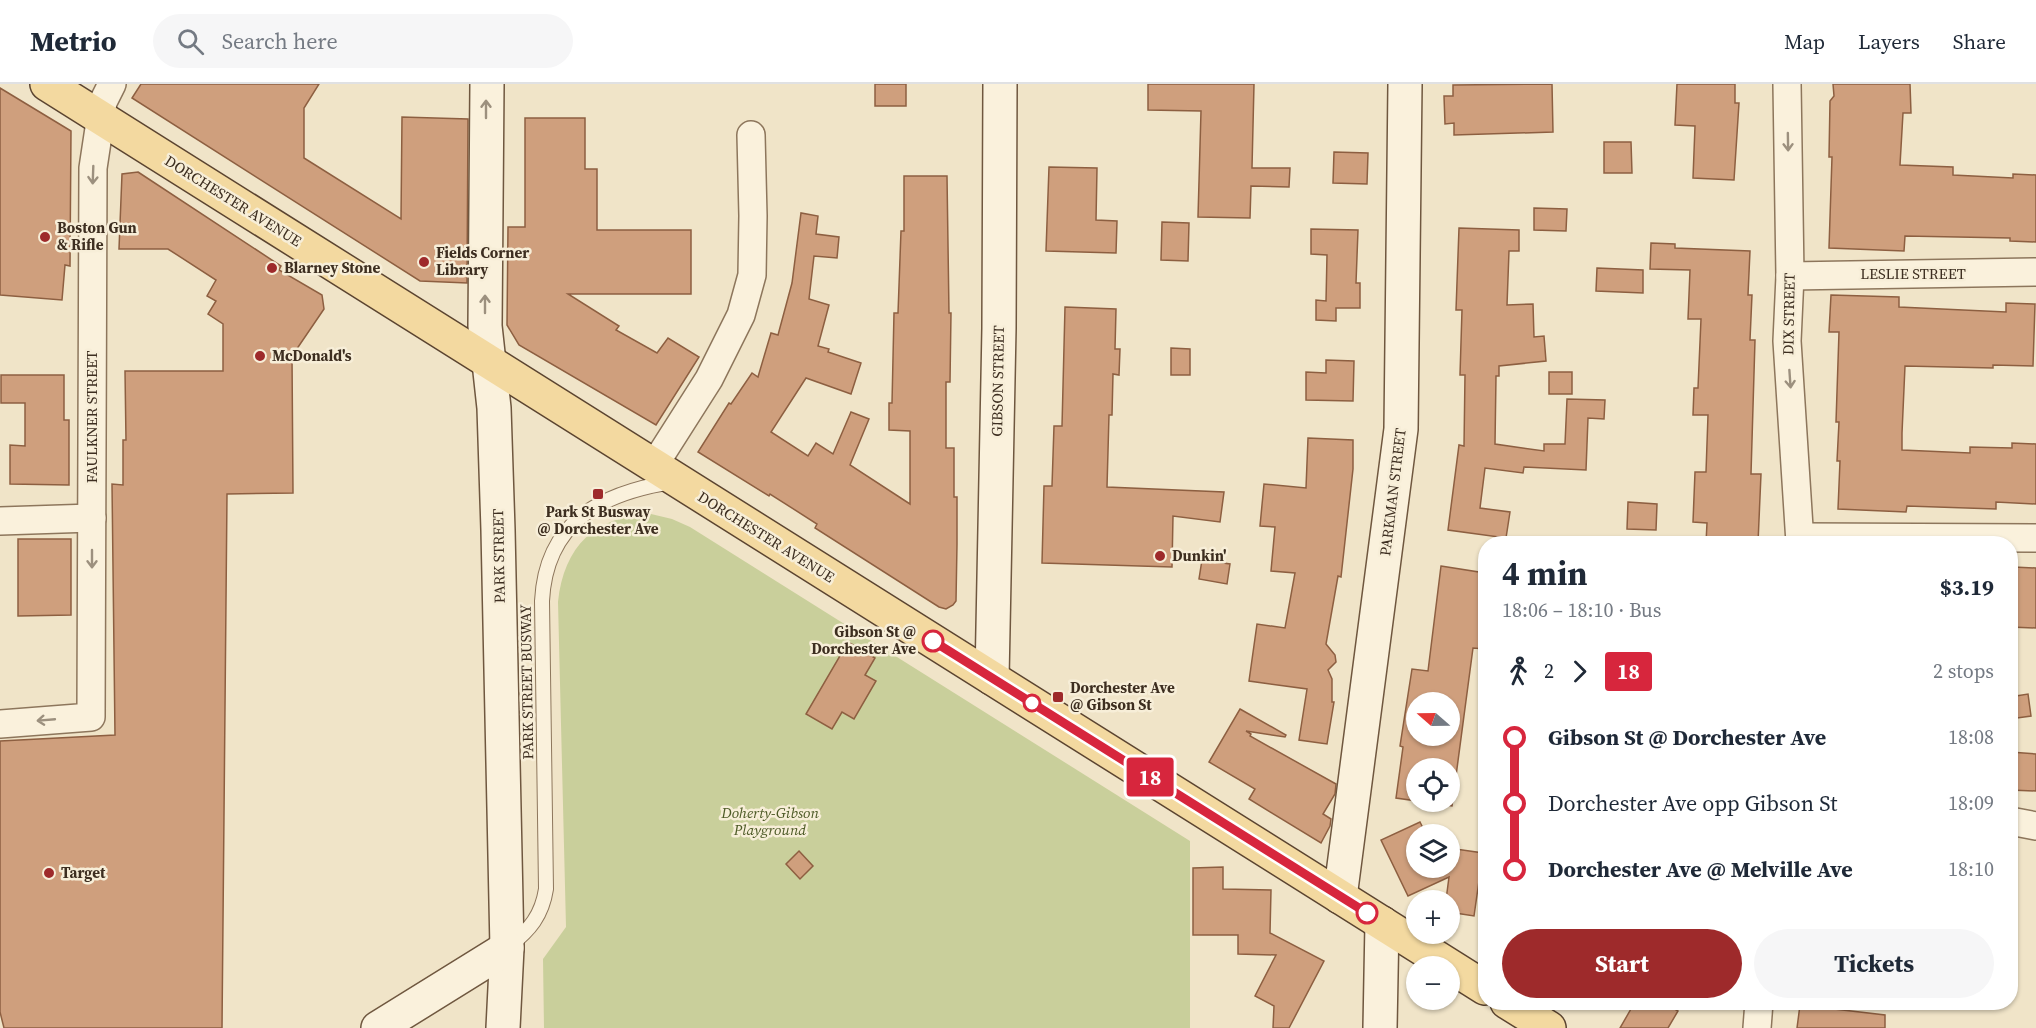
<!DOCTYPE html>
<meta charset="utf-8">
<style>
body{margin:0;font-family:"Source Serif 4",serif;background:#f6f6f7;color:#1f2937;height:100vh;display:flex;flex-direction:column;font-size:22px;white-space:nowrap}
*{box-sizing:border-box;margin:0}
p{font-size:20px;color:#747a83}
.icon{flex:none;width:33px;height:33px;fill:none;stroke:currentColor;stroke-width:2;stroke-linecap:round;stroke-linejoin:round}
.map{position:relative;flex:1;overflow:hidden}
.sheet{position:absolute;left:1478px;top:452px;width:540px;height:474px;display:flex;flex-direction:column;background:#fff;border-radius:24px;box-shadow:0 2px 4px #0004}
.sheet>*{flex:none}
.badge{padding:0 12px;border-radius:4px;font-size:21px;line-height:39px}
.needle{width:39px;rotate:290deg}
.controls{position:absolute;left:1406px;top:608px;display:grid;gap:12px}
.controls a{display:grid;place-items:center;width:54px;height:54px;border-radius:50%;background:#fff;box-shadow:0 2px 4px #0004;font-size:30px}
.map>.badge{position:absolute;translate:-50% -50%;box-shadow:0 0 0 3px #fff}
.legs{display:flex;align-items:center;gap:9px;height:66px;padding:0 24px;font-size:20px}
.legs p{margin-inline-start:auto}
.summary{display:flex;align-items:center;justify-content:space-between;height:102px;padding:0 24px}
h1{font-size:33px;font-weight:700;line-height:45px}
.button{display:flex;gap:12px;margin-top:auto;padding:12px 24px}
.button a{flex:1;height:69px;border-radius:36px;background:#9e2a2b;color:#fff;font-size:24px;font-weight:700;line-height:69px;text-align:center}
.button a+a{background:#f6f6f7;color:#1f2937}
ul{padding:0 24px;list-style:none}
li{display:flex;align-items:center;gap:21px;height:66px;font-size:22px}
li i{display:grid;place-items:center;width:9px;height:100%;margin:0 8px;background:currentColor}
li i::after{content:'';width:15px;height:15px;margin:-8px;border:4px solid;border-radius:50%;background:#fff}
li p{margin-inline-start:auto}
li:first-child i{background:linear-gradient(#0000 50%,currentColor 0)}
li:last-child i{background:linear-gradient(currentColor 50%,#0000 0)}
header{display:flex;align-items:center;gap:36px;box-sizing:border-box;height:84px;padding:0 30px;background:#fff;border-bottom:2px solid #e0e1e3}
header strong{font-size:28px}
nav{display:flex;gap:33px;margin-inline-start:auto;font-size:21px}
.search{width:420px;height:54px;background:#f6f6f7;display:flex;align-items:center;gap:15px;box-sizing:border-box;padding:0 21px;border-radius:33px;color:#747a83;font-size:22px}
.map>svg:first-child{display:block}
.green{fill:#c9cf9b}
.building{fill:#cf9f7d;stroke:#8d5f41;stroke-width:1.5;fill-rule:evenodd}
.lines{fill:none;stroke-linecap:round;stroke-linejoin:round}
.lane-casing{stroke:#8d765c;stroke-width:16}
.street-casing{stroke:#8d765c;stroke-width:30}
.secondary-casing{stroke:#6f573f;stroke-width:36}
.primary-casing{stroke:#5b4430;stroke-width:36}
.lane{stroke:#faf1dc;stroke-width:14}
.street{stroke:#faf1dc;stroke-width:27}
.secondary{stroke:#faf1dc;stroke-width:33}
.primary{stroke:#f3d9a0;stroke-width:33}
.oneway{stroke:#9c907e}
.line-1-casing{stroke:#fff;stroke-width:14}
.line-1{stroke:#d7263d;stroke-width:9}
.poi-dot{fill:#9e2a2b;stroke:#f7eed8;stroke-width:2}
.stop-1-dot{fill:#fff;stroke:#d7263d;stroke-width:3}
.labels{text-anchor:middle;stroke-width:5;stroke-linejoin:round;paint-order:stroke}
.street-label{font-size:15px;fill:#3d2e20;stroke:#f7eed8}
.poi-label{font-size:15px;font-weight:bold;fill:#3d2e20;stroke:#f7eed8;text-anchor:start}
.stop-label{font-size:15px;font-weight:bold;fill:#3d2e20;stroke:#f7eed8;text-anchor:end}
.park-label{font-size:15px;font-style:italic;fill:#4d5a26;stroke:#f7eed8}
</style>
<header>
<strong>Metrio</strong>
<div class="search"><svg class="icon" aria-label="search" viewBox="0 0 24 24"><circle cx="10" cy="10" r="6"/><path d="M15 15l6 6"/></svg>Search here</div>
<nav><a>Map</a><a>Layers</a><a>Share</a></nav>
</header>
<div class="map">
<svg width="2036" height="944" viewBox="0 0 2036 944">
<rect width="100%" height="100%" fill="#f0e4c8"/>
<path class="green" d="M651 430 672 435 690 443 1190 757V944H544L543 875 566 843 558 518C564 462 595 432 651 430Z"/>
<g class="building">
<path d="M141 0H319L304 24V74L401 135 402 33 468 35 467 199 420 197 132 14Z"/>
<rect x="875" y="0" width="31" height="22"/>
<path d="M1148 0H1254L1252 84H1290L1289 103 1251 102 1250 134 1198 133 1201 27 1148 26Z"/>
<path d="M1552 0 1553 48 1454 51V39L1445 40 1444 12H1453V1Z"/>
<path d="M1677 0H1735V19H1739L1734 96 1693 94 1695 42 1675 41Z"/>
<path d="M1833 0H1910L1911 29H1903L1900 81 1953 83V91L2013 94V90L2036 91V158L2010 157V154L1905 152 1904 167 1829 164 1832 73H1829L1830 17 1834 12Z"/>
<path d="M0 4 71 47 70 182 65 181 62 216 0 211Z"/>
<path d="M525 34H585V85H597V146H691V210H568L619 242 616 246 657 269 668 254 699 273 656 341 519 261 507 241 508 143H525Z"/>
<path d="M1604 58H1631L1632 89H1604Z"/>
<path d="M1334 68 1368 69 1367 100 1333 99Z"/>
<path d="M1049 83 1097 84 1096 136 1117 137 1116 169 1046 167Z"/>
<path d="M138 88 281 182 279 186 322 211 324 225 292 272 293 409 227 410 222 944H4L0 928V657L115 651 112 400 123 401V356H126L125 287H223V240L208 230 216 217 207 212 216 196 168 165H119L122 90Z"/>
<path d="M904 92H947L949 229H951L950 298H946V364H954V413H957V460L956 517 953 521 946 525 939 523 815 444 817 440 770 410 769 412 698 368 729 319 731 320 752 289 758 293 771 249 778 251 792 199 801 129 818 132 816 150 839 153 837 174 814 172 809 215 829 221 818 262 829 265 828 268 861 279 851 310 806 294 771 348 808 372 816 359 833 370 851 328 869 335 850 381 910 420V347L889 346V319H892L894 229H898L901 147H904Z"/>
<path d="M1534 124 1567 125 1566 147 1534 146Z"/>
<path d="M1162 138 1189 139 1188 177 1161 176Z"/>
<path d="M1459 144 1519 146V167H1509L1507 221 1533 220 1534 253 1544 252 1546 277 1499 282V292H1496L1495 360 1544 367V360H1565L1567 315 1605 316 1604 335 1588 334 1586 386 1524 383 1523 389 1485 384 1480 424 1510 428 1506 454 1448 446 1459 361 1464 362 1465 291H1460L1462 226H1456Z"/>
<path d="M1311 145 1358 146 1356 199H1360V224H1336V237L1316 236V216L1326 217 1327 171 1311 170Z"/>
<path d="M1651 159 1675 160V164L1750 167 1748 211H1752L1750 256H1755L1751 390H1761L1758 459H1706L1707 439 1693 438 1695 388H1706L1708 331H1693L1694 304H1698L1701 235H1688L1690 186 1650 185Z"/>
<path d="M1597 184 1643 186V209L1596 207Z"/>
<path d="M1831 211 1899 213V223L2006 228V219L2035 220 2033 282 1993 281V284L1905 282 1902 349V366L1970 369V363L2012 364V359L2036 360V420L1996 418V425L1907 422 1906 428 1838 425 1840 377H1837L1839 338H1836L1839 248H1829Z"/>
<path d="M1065 223 1116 225 1115 265H1120L1119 291 1113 290 1112 331H1109L1107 403 1224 408 1220 438 1173 432 1172 483 1042 479 1044 402H1052L1054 342H1062Z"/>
<path d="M1171 264 1190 265V291H1171Z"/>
<path d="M1326 276 1354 277 1353 317 1306 316V288L1326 289Z"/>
<rect x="1549" y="288" width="23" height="22"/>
<path d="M1 291H64V336H69V401L10 400V361L25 362V319H1Z"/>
<path d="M1308 354 1353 356V385L1341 493 1338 492 1326 560 1335 571 1336 578 1328 586 1332 595V618H1334L1327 660 1299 656 1307 605 1249 597 1257 540 1285 544 1295 489 1271 487 1275 443 1260 442 1264 400 1306 404Z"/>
<path d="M1628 418 1657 420 1656 446 1627 445Z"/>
<path d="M18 455H71V531L18 532Z"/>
<path d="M1202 476 1230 480 1227 500 1199 495Z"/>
<path d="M1441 482 1485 489V565L1473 564 1452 722 1396 714 1403 663 1400 662 1412 585 1428 587ZM1416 618H1449V651H1416ZM1416 684H1449V717H1416Z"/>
<path d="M2013 483 2036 484V544L2010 543Z"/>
<path d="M848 558 875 574 865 591 876 597 854 635 842 628 832 645 806 630Z"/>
<path d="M2028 610 2031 632 2010 635V613Z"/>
<path d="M1240 625 1286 651 1285 653 1246 647 1251 650 1250 652 1336 700 1335 710 1323 730 1331 735 1330 742 1321 759 1249 715 1255 705 1209 678Z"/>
<path d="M2010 668 2036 670V707L2010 706Z"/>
<path d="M1420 738 1426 750H1416V783H1449V764L1483 769 1474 832 1449 828V816H1446L1449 793 1408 812 1381 756Z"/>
<path d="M799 767 813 782 800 795 786 780Z"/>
<path d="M1223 783V805L1271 806 1270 849 1324 877 1289 944H1273L1274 922 1255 912 1276 871 1238 870V851H1193V784Z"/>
<path d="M1635 918H1663L1678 927 1668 944H1620Z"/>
<path d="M1800 921 1885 931V944H1797Z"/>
</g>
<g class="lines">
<defs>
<path id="lane" d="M509 862C530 846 542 831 546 805L542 517C546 438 601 409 672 398"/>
<g id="street">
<path d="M1787 0 1790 192 1787 257 1800 459"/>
<path d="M1790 192 2036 188"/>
<path d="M653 383 709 295 741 231 752 191 753 132 751 51"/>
<path d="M0 437 92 434"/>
<path d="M1800 453 2036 454"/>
<path d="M0 640 91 633 93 84 103 18 112 0"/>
<path d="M2010 737 2036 742"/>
<path d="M1757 944 1759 918"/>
</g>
<g id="secondary">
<path d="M487 0 485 242 494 324 498 446 507 864 503 944"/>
<path d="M992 594 999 244 1000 0"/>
<path d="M1340 813 1401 345 1405 0"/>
<path d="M378 944 507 864"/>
<path d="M1380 944 1382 839"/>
</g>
<g id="primary">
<path d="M47 0 1485 904"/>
<path d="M1507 918 1549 944"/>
</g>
</defs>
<use href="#lane" class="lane-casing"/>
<use href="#street" class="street-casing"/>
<use href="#secondary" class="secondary-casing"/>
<use href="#primary" class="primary-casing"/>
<use href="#lane" class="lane"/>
<use href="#street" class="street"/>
<use href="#secondary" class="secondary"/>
<use href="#primary" class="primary"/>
</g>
<defs><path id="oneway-shaft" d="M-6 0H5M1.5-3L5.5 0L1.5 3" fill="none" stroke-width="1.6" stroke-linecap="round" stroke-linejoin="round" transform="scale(1.5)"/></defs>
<g class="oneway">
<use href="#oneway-shaft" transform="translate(486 25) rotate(-90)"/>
<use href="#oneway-shaft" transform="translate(1788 58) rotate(89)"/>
<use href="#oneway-shaft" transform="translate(93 91) rotate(92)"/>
<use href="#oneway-shaft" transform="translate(485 220) rotate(-90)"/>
<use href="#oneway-shaft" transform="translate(1790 295) rotate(86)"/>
<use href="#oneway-shaft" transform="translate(92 475) rotate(90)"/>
<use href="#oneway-shaft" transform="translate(46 636) rotate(175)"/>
</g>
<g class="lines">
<defs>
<path id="line-1" d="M933 557 1367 829"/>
</defs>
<use href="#line-1" class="line-1-casing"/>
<use href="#line-1" class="line-1"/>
</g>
<g class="poi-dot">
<circle cx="45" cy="153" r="6"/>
<circle cx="424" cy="178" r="6"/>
<circle cx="272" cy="184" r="6"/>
<circle cx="260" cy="272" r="6"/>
<rect x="592" y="404" width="12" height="12" rx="3"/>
<circle cx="1160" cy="472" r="6"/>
<rect x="1052" y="607" width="12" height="12" rx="3"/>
<circle cx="49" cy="789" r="6"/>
</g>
<g class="stop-1-dot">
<circle cx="933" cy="557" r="10"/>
<circle cx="1032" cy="619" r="8"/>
<circle cx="1367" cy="829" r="10"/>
</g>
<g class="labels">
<g class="street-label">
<text transform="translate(233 117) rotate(32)" y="5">DORCHESTER AVENUE</text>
<text x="1913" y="195">LESLIE STREET</text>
<text transform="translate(1789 230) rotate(-89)" y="5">DIX STREET</text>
<text transform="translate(998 297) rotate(-89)" y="5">GIBSON STREET</text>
<text transform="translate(92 333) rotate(-90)" y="5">FAULKNER STREET</text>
<text transform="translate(1393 408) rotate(-83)" y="5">PARKMAN STREET</text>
<text transform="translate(766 453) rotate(32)" y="5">DORCHESTER AVENUE</text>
<text transform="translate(499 472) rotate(-91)" y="5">PARK STREET</text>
<text transform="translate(527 598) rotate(-91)" y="5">PARK STREET BUSWAY</text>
</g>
<g class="poi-label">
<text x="57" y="149">Boston Gun<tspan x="57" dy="17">&amp; Rifle</tspan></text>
<text x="436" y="174">Fields Corner<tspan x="436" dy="17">Library</tspan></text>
<text x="284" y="189">Blarney Stone</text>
<text x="272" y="277">McDonald's</text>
<text x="598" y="433" text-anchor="middle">Park St Busway<tspan x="598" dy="17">@ Dorchester Ave</tspan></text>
<text x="1172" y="477">Dunkin'</text>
<text x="1070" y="609">Dorchester Ave<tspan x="1070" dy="17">@ Gibson St</tspan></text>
<text x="61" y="794">Target</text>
</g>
<g class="stop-label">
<text x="916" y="553">Gibson St @<tspan x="916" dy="17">Dorchester Ave</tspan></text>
</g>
<g class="park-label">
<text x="770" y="734">Doherty-Gibson<tspan x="770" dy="17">Playground</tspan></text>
</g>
</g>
</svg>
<div class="controls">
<a><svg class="needle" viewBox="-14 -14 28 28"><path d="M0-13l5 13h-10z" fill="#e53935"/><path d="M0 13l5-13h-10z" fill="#747a83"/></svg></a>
<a><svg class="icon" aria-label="locate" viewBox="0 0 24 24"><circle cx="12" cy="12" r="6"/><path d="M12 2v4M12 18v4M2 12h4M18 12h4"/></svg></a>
<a><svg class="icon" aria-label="layers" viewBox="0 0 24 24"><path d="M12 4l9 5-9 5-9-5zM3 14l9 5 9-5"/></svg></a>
<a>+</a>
<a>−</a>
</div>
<b class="badge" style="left:1150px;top:693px;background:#d7263d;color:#fff">18</b>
<section class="sheet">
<div class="summary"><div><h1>4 min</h1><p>18:06 – 18:10 · Bus</p></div><b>$3.19</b></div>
<div class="legs"><svg class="icon" aria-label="walk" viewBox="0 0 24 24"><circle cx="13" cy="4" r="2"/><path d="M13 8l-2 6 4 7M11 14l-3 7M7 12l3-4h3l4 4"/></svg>2<svg class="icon" aria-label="forward" viewBox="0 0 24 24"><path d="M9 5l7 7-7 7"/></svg><b class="badge" style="background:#d7263d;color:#fff">18</b><p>2 stops</p></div>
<ul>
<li><i style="color:#d7263d"></i><b>Gibson St @ Dorchester Ave</b><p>18:08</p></li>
<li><i style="color:#d7263d"></i><span>Dorchester Ave opp Gibson St</span><p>18:09</p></li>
<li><i style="color:#d7263d"></i><b>Dorchester Ave @ Melville Ave</b><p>18:10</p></li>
</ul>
<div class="button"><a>Start</a><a>Tickets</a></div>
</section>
</div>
